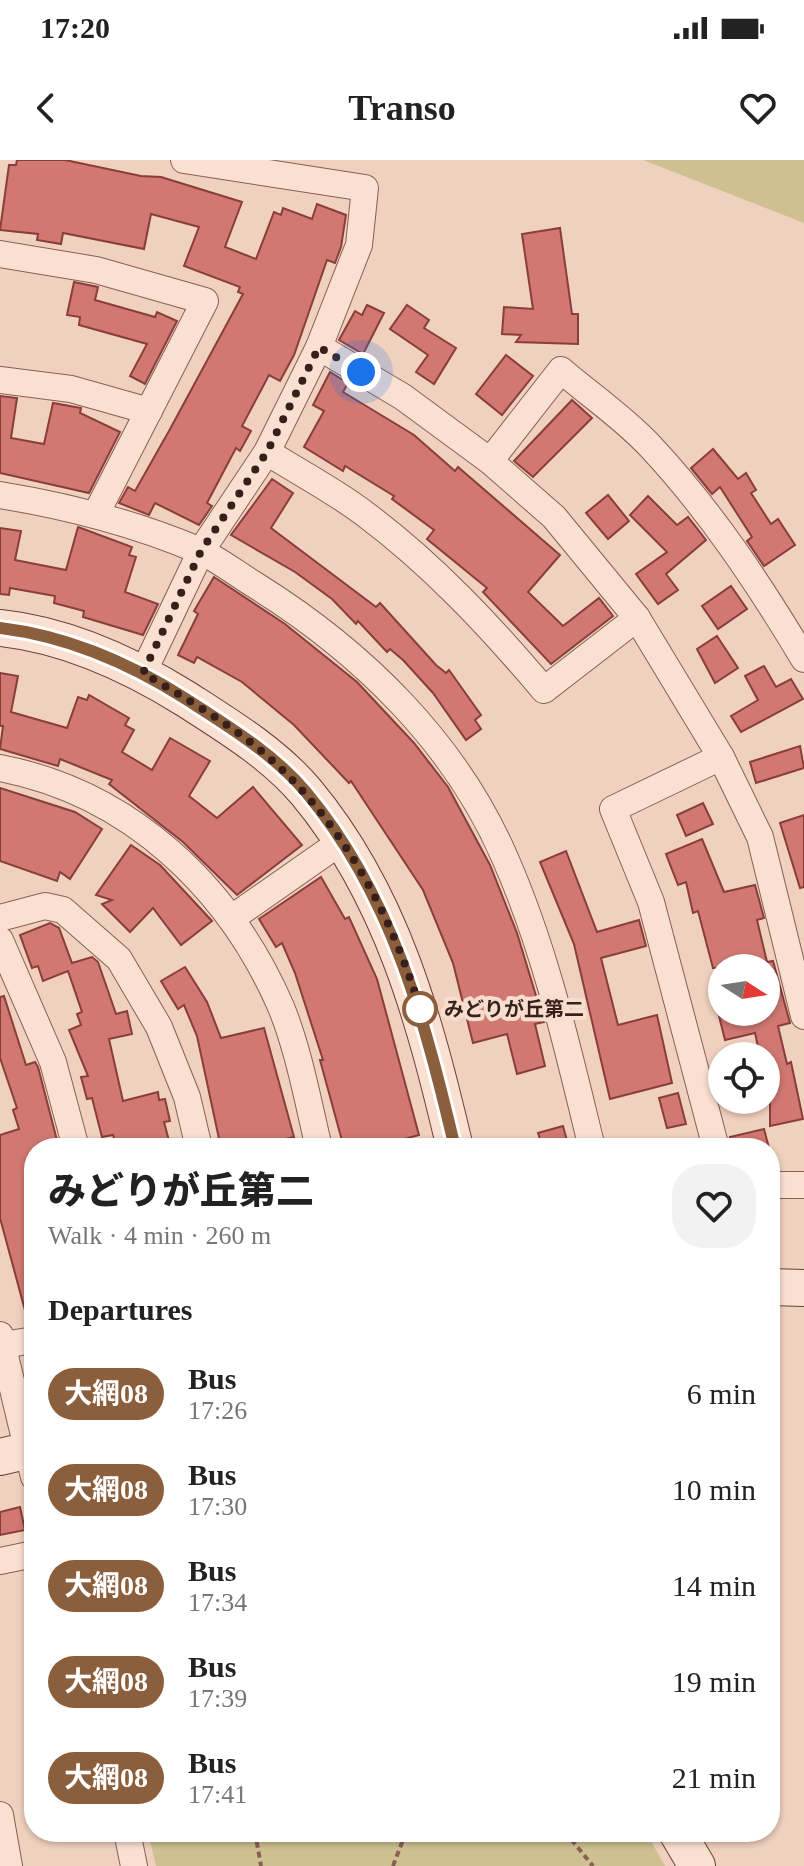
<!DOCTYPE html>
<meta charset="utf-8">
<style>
body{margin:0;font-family:"Times New Roman","Noto Sans JP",serif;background:#f2f2f2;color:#222;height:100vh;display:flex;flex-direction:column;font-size:30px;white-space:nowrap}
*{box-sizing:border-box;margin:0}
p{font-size:26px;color:#767676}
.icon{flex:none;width:44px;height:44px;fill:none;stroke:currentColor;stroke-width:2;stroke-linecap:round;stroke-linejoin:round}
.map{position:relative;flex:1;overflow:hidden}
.sheet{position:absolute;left:24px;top:978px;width:756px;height:704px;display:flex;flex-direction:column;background:#fff;border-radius:32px;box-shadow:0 2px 6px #0004}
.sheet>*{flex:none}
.badge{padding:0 16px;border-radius:26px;font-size:28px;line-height:52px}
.needle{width:52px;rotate:102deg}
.buttons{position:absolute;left:708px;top:794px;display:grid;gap:16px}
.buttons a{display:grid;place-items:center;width:72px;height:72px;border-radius:50%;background:#fff;box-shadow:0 2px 6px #0004;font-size:40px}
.you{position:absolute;width:40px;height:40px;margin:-20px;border:6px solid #fff;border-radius:50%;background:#1a73e8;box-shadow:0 0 0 12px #1a73e833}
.map>.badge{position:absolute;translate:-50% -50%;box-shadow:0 0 0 4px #fff}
h2{padding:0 24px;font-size:30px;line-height:72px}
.round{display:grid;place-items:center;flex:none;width:84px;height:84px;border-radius:32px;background:#f2f2f2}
.overview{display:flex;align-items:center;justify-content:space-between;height:136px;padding:0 24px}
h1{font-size:38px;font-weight:800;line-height:60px}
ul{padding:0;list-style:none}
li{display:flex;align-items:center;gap:24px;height:96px;padding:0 24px}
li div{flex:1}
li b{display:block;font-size:30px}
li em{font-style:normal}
li .badge{min-width:88px;font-weight:700;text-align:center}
.status{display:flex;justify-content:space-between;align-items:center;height:56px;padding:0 40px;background:#fff;direction:ltr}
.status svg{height:22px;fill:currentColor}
header{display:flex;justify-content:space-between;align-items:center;height:104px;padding:0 24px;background:#fff;font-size:36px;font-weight:800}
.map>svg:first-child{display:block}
.green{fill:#cec091}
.building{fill:#d07871;stroke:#893e3a;stroke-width:2}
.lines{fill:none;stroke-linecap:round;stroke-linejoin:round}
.street-casing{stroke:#895f56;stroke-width:28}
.secondary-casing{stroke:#6a4139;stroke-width:38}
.path{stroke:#895f56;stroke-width:4;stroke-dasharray:6 4;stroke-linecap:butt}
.street{stroke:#fae0d1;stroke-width:26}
.secondary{stroke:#fae0d1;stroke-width:36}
.line-casing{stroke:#fff;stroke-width:18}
.line{stroke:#8b5e3c;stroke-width:12}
.walk{stroke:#371f1b;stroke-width:8;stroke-dasharray:0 14.4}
.stop-dot{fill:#fff;stroke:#8b5e3c;stroke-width:4}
.labels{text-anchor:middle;stroke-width:8;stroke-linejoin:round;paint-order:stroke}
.stop-label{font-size:20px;font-weight:bold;fill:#371f1b;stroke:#f7ddce;text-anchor:start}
</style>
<div class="status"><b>17:20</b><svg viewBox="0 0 49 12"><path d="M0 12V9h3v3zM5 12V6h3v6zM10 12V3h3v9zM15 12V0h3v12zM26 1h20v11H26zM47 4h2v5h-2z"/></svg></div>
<header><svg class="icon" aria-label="back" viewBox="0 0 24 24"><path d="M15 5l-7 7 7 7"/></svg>Transo<svg class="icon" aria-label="heart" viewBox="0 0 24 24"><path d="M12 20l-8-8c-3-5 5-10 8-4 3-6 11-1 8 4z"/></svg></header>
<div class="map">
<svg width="804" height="1706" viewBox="0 0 804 1706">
<rect width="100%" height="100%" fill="#f0d0be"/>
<g class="green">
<path d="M643 0H804V63Z"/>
<path d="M148 1672H646L665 1706H156Z"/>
</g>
<g class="building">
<path d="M17 0H65L141 16 161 17 242 42 225 87 256 99 274 52 281 55 283 48 312 59 317 44 346 55 341 87 335 103 327 100 294 195 280 221 269 215 242 266 251 271 240 291 236 288 207 343 212 346 199 365 155 343 149 355 119 343 128 327 135 331 169 271 243 134 238 132 240 127 184 106 199 67 151 54 144 89 63 73 61 84 37 80 38 74 0 70 9 5H16Z"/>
<path d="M560 68 572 154H578V184L516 182 521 175 502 174 504 147 533 149 522 74Z"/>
<path d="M74 122 98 127 95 140 155 157 157 152 177 161 145 224 130 216 147 184 79 165 80 157 67 155Z"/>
<path d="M367 145 384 153 363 194 339 180 355 151 362 155Z"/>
<path d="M407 145 429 160 424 168 456 188 434 224 416 212 428 195 390 169Z"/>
<path d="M506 195 533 216 502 255 476 234Z"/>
<path d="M330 212 348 223 343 232 414 275 455 311 458 307 560 395 528 432 563 466 599 438 613 456 551 504 483 432 487 428 427 379 434 370 392 339 394 336 345 306 343 311 304 287 324 251 313 245Z"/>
<path d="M0 236 17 238 11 278 44 284 53 243 81 248 80 253 120 272 89 333 0 313Z"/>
<path d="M572 240 592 258 533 317 514 301Z"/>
<path d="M713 289 738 319 746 313 756 330 751 333 771 364 778 359 795 385 764 406 747 381 752 377 720 327 712 334 691 308Z"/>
<path d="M272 319 293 333 271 368 376 447 380 443 436 505 446 513 449 510 481 555 475 560 481 569 466 580 433 533 403 500 390 489 387 492 358 461 356 464 332 439 295 412 231 375Z"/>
<path d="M608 335 629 361 608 379 586 353Z"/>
<path d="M648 336 677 365 688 357 706 380 666 414 678 430 658 444 636 414 667 392 630 355Z"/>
<path d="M78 367 132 387 129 395 136 397 125 432 158 444 143 475 83 457 84 451 54 443 55 436 10 428 9 435 0 434V368L21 371 15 400 66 410Z"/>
<path d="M214 417 285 464 357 522 414 583 448 627 490 705 517 773 544 862 535 864 545 906 517 914 507 874 473 883 453 803 423 730 351 621 349 623 294 565 242 522 197 497 194 503 178 495 198 454 194 451Z"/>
<path d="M731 426 747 449 718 469 702 446Z"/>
<path d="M717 476 738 508 715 523 697 489Z"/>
<path d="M764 506 776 527 791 519 803 539 741 572 731 556 758 540 745 516Z"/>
<path d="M0 513 18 516 11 552 67 568 78 537 87 540 89 535 129 558 125 565 134 570 122 592 152 610 170 578 210 601 189 636 217 658 253 627 302 685 237 735 183 682 109 624 112 620 60 599 58 606 0 589 3 566H0Z"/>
<path d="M800 586 804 608 756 623 750 602Z"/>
<path d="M0 628 75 652 102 669 70 719 60 712 57 721 0 701Z"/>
<path d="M703 643 713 664 686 676 677 655Z"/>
<path d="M804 655V727L800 728 780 663Z"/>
<path d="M702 679 724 732 755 725 764 758 757 760 767 802 773 801 790 863 778 866 787 904 791 902 803 959 770 966V918L766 919V896H760L755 873 725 880 718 852H766V808H713L698 751 693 753 686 722 678 725 666 694Z"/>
<path d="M131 685 160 705 212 761 181 785 153 748 130 772 102 744 112 740 96 735Z"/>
<path d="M566 691 597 772 639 760 646 786 601 798 618 865 657 855 672 923 610 939 574 784 540 702Z"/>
<path d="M321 717 345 759 349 757 377 819 419 975 371 988H344L320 900H323L295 813 282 783 276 787 259 759Z"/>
<path d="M50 763 59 768 72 803 92 797 98 802 116 854 127 851 132 874 109 879 123 941 158 932 159 940 165 939 170 961 164 962 171 988H117L113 975 102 977 92 938 87 939 81 917 88 916 69 870 81 865 77 854 82 852 68 811 43 821 38 806 32 808 20 775Z"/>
<path d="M185 807 207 842 221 878 264 868 294 977 247 988H221L197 876 184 845 178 849 161 821Z"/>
<path d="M4 836 26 905 35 902 38 907 59 988H34V1164L29 1165 0 1058V975L19 969 13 950 17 948 0 898V837Z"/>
<path d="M678 933 686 964 667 968 659 938Z"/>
<path d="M563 966 569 988H543L538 973Z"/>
<path d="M764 969 769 988H732L730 977Z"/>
<path d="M20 1347 25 1370 0 1375V1352Z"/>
</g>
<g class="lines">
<defs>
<g id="street">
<path d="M0 94 96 110 205 141 96 354"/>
<path d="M319 187 403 237 490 301 554 357 637 458 721 597 760 677 804 856"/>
<path d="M0 220 71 229 149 251"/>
<path d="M267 292C300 313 335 331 365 354 433 405 490 466 544 530L637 458"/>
<path d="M490 301 561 210C590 235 624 258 650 286 710 350 759 424 804 499"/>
<path d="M0 335C68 346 134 363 198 390 218 399 237 414 255 425 361 491 455 582 505 698 546 791 568 890 592 988"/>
<path d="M143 513 201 391 267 292 319 187 359 85 365 28 184 0"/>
<path d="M0 608C130 633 229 727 281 847 299 891 308 942 319 988"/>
<path d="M0 758 45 746 63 750 119 799 159 867 187 937 199 988"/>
<path d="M232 758 342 681"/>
<path d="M0 780 53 902 76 988"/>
<path d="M716 988 651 742 613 649 721 597"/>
<path d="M770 1025H804"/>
<path d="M0 1175 34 1317"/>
<path d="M3 1185 34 1180"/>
<path d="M0 1401 34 1394"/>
<path d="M0 1655 9 1706"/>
<path d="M127 1672 134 1706"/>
</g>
<g id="secondary">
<path d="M0 468C66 475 131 505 186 539 228 566 274 594 306 632 392 735 425 861 455 988"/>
<path d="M770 1127 804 1128"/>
<path d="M0 1297 34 1289"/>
<path d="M677 1672 697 1706"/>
</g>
</defs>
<use href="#street" class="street-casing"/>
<use href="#secondary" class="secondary-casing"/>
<g class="path">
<path d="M255 1672 261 1706"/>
<path d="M565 1672 593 1706"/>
<path d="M393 1706 406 1672"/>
</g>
<use href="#street" class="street"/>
<use href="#secondary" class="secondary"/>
</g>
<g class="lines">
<defs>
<path id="line" d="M0 468C66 476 131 504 186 539 228 566 274 594 306 632 392 735 425 861 455 988"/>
</defs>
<use href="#line" class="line-casing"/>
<use href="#line" class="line"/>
<path class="walk" d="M361 212 319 187 267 292 201 391 143 513C185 538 229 563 266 595 341 660 392 755 420 849"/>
</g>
<circle class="stop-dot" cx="420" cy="849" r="16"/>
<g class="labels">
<g class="stop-label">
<text x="444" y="856">みどりが丘第二</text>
</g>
</g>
</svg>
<div class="buttons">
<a><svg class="needle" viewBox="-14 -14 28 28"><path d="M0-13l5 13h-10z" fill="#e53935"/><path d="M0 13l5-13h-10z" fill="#767676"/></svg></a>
<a><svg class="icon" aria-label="locate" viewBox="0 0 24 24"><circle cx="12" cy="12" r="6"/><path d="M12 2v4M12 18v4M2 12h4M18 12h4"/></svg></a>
</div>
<div class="you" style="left:361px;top:212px"></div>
<section class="sheet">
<div class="overview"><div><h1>みどりが丘第二</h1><p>Walk · 4 min · 260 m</p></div><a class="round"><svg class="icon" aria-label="heart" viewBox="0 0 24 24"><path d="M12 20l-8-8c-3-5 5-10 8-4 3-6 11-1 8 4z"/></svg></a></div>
<h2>Departures</h2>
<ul>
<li><span class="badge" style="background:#8b5e3c;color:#fff">大網08</span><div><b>Bus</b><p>17:26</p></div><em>6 min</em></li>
<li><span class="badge" style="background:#8b5e3c;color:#fff">大網08</span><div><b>Bus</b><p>17:30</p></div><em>10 min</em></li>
<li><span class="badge" style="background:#8b5e3c;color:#fff">大網08</span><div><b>Bus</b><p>17:34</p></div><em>14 min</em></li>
<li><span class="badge" style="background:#8b5e3c;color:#fff">大網08</span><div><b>Bus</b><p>17:39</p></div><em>19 min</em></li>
<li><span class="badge" style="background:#8b5e3c;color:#fff">大網08</span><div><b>Bus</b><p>17:41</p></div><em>21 min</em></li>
</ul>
</section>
</div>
